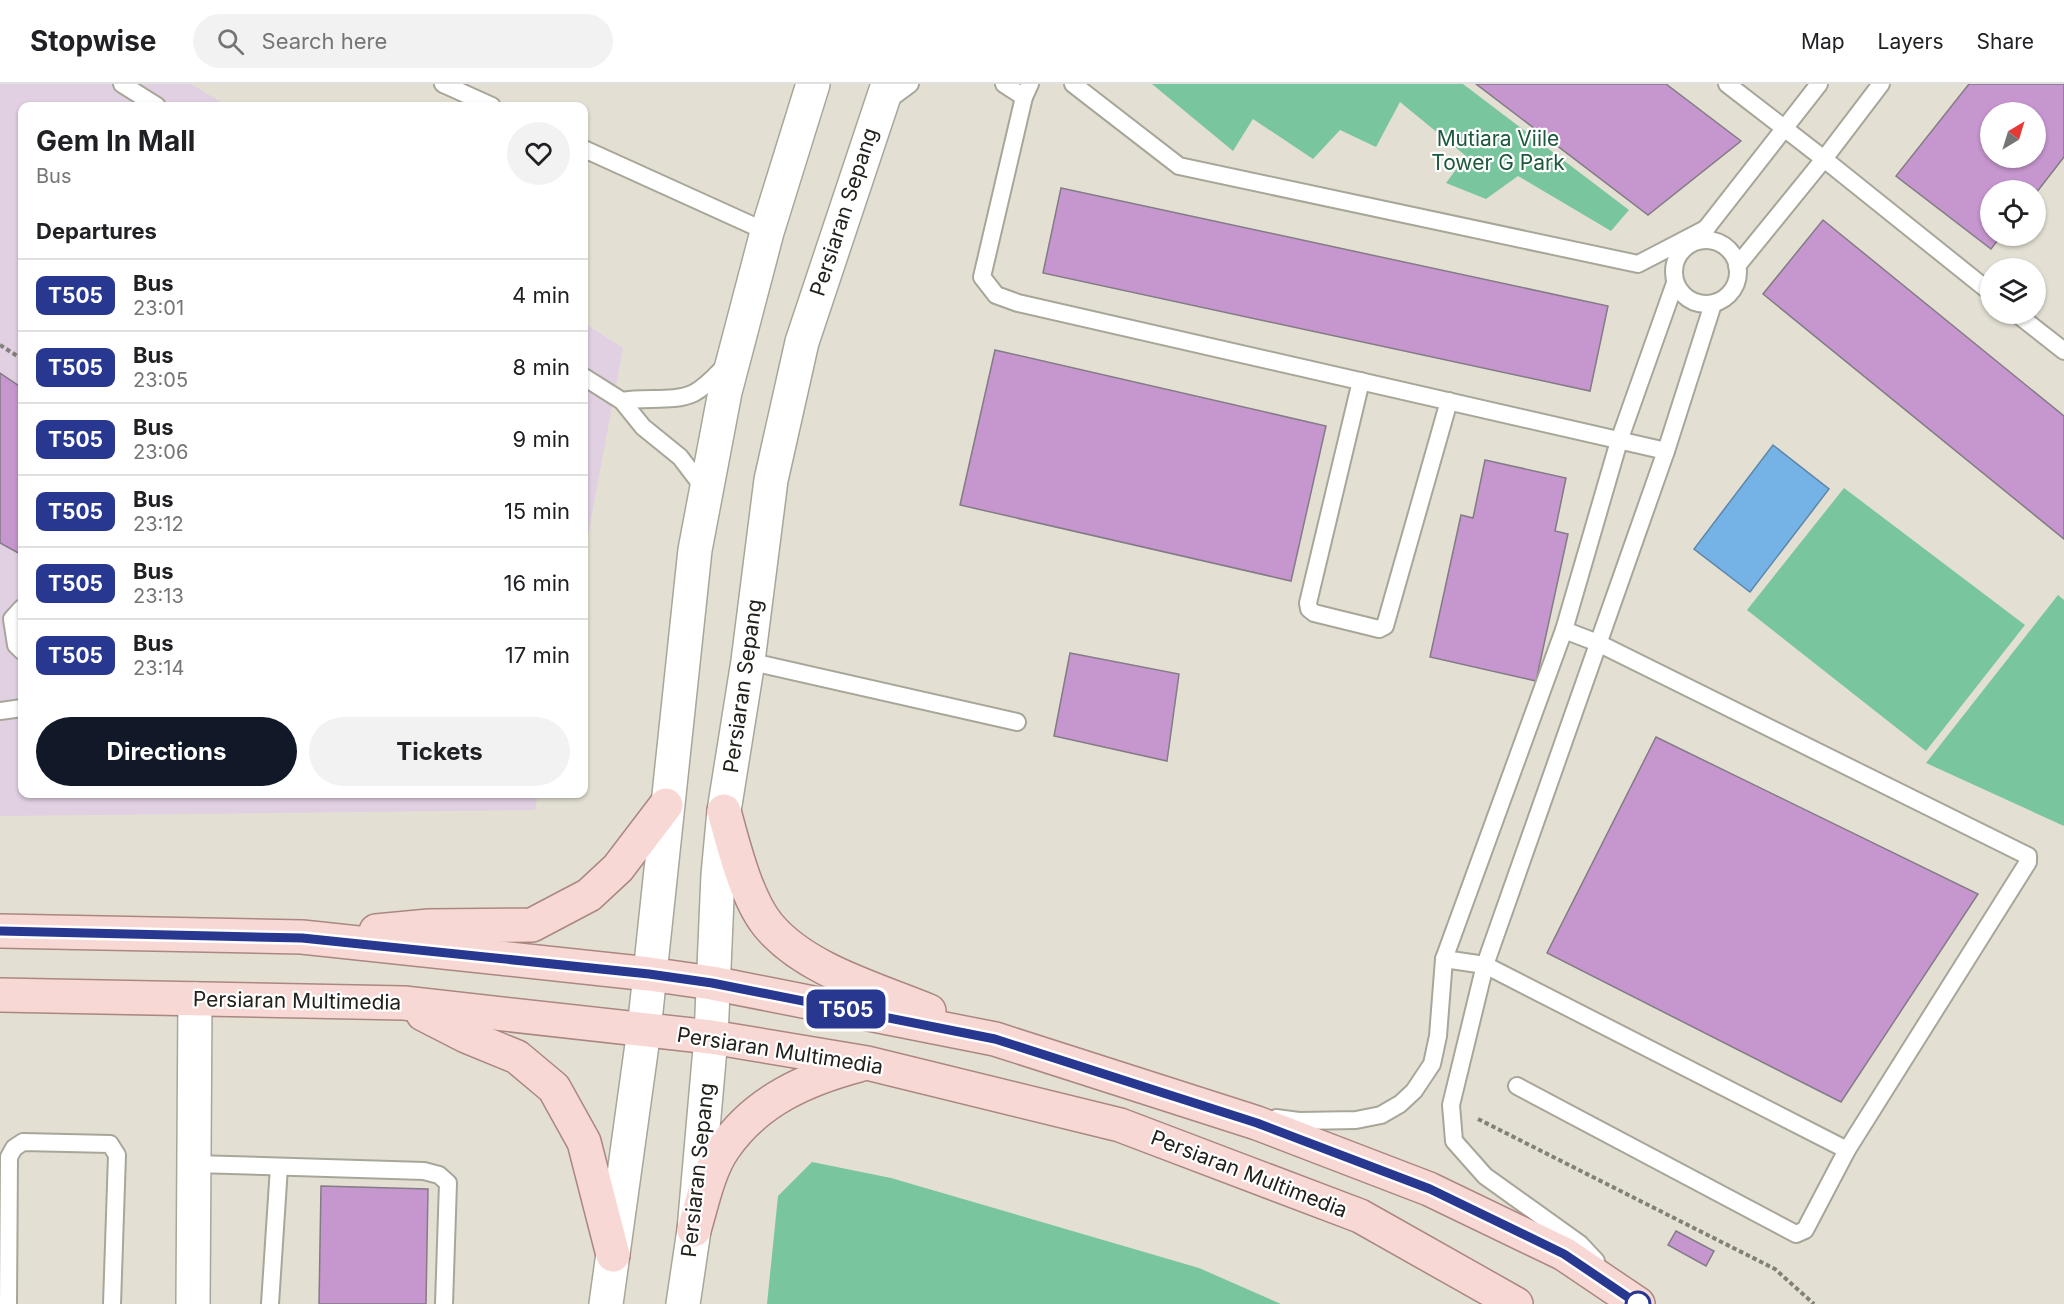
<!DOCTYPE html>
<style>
body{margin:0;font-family:Inter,sans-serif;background:#f2f2f2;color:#202124;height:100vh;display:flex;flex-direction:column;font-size:22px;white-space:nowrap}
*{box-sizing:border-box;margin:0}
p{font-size:20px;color:#757577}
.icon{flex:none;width:33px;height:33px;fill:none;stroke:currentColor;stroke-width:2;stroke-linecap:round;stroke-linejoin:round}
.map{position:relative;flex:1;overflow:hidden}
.details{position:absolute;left:18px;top:18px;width:570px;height:696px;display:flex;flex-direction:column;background:#fff;border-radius:12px;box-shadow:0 2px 4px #0004}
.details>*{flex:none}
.badge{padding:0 12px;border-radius:9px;font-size:21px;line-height:39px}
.needle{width:39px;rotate:38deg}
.controls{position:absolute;left:1980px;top:18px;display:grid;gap:12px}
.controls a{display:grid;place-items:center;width:66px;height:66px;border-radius:50%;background:#fff;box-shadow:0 2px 4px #0004;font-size:30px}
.map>.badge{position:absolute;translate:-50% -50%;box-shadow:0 0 0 3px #fff}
h2{padding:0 18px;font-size:22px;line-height:54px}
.round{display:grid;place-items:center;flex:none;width:63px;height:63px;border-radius:32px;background:#f2f2f2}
.headline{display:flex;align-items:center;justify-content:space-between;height:102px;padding:0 18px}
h1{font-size:28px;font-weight:700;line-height:45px}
.button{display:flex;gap:12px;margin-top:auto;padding:12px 18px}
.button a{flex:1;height:69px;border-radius:36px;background:#111827;color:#fff;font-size:24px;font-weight:700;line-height:69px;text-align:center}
.button a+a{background:#f2f2f2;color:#202124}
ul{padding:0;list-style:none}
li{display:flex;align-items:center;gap:18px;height:72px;padding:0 18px;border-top:2px solid #e0e0e0}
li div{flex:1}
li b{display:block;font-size:22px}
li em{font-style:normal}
li .badge{min-width:66px;font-weight:700;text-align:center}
header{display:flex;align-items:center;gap:36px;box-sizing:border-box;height:84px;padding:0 30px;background:#fff;border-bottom:2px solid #e0e0e0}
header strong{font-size:28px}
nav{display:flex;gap:33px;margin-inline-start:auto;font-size:21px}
.search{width:420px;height:54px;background:#f2f2f2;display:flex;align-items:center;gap:15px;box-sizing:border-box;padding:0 21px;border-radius:33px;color:#757577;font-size:22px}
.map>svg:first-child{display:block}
.medical{fill:#e0d0e2}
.green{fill:#79c59d}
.water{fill:#75b2e5;stroke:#5c86a9;stroke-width:1.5}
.building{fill:#c696cf;stroke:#837b85;stroke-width:1.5;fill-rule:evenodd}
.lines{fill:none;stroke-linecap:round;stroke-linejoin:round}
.lane-casing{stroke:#a8a699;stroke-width:20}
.street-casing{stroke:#a8a699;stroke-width:36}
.secondary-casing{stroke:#a8a699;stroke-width:36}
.primary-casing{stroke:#aa8781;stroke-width:36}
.path{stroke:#828077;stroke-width:4;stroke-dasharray:4.5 3;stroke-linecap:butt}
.lane{stroke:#fff;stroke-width:16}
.street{stroke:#fff;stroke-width:33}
.secondary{stroke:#fff;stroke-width:33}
.primary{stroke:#f8d8d4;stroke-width:33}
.line-casing{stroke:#fff;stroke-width:14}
.line{stroke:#283890;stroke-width:9}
.stop-dot{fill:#fff;stroke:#283890;stroke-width:3}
.labels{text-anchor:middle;stroke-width:4.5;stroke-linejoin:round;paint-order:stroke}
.park-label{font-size:21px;fill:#1d583c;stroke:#fff}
.street-label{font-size:21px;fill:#22211c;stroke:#fff}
</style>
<header>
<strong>Stopwise</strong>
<div class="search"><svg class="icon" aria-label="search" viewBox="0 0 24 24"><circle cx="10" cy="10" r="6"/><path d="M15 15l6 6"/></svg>Search here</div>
<nav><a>Map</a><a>Layers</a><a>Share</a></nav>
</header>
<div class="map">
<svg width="2064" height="1220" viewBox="0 0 2064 1220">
<rect width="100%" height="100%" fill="#e3e0d3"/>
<g class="medical">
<path d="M0 0H191L228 22H22V710H538L535 726 0 732Z"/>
<path d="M584 239 623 264 584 472Z"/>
</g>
<g class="green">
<path d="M1152 0H1463L1629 126 1611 147 1518 92 1486 115 1446 99 1466 72 1400 18 1376 63 1340 46 1313 75 1253 35 1233 67Z"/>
<path d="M1844 404 2025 541 1926 667 1747 526Z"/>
<path d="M2058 511 2064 516V742L1926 679Z"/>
<path d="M812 1078 891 1094 1199 1184 1281 1220H767L778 1112Z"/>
</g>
<path class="water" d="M1773 361 1829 405 1750 508 1694 465Z"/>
<g class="building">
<path d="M1476 0H1666L1741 57 1648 131Z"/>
<path d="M1969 0H2064V73L2036 109V106H1990V152H2001L1991 165 1896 92ZM1990 28H2036V74H1990Z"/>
<path d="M1061 104 1608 222 1590 307 1043 189Z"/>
<path d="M1823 136 2064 332V455L1763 210Z"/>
<path d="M995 266 1326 342 1291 497 960 421Z"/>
<path d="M0 289 22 304V471L0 459Z"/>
<path d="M1485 376 1566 394 1555 447 1568 450 1536 597 1430 573 1461 431 1473 434Z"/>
<path d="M1070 569 1179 590 1167 677 1054 652Z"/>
<path d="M1656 653 1978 810 1841 1018 1547 869Z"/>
<path d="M321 1102 428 1105 426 1220H319Z"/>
<path d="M1676 1147 1714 1167 1706 1182 1668 1161Z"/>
</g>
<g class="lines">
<defs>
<g id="lane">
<path d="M122 0 157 22"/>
<path d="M443 0 492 22"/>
<path d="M1004 0 1024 13"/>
<path d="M1030 0 1024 13 982 193 996 211 1018 219 1666 367"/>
<path d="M1073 0 1179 82 1638 180 1707 144"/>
<path d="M1727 0 1824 75 1881 0"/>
<path d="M887 17 910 0"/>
<path d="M584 65 767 148"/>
<path d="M1701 151 1819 0"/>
<circle cx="1706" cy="188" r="32"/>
<path d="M1737 182 1824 75 1990 208"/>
<path d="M2017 230 2064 267"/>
<path d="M584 293 622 317 643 343 680 373 706 407"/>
<path d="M1361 297 1308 519 1309 525 1314 529 1379 545 1385 542 1449 317"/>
<path d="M622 317C645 312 673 319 694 309 707 302 716 291 726 281"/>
<path d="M22 524 12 535 16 561 22 567"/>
<path d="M748 577 1017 638"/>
<path d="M0 627 22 624"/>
<path d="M1444 875 1485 881 1847 1066 2028 778V772L1598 559 1564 546"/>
<path d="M1517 1002 1796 1150 1805 1146 1847 1066"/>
<path d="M1276 1034 1299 1037 1356 1036 1381 1031 1400 1020 1414 1007 1432 980 1438 952 1444 875 1564 546 1619 357 1675 199"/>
<path d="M195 1080 424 1087 439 1091 448 1099 444 1220"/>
<path d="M1596 1177 1580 1160 1485 1092 1454 1057 1451 1021 1485 881 1666 367 1713 220"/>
<path d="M8 1220 9 1073 14 1064 23 1058 110 1060 117 1071 112 1220"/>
<path d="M270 1220 279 1083"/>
</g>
<path id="street" d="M193 1220 195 915"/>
<g id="secondary">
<path d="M606 1220 644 946 695 466 725 308 767 148 813 0"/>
<path d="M683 1220 694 1146 711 953 718 791 724 727 748 577 771 396 802 258 888 0"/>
</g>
<g id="primary">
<path d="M724 727C733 760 746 814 768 841 805 886 876 905 929 927"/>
<path d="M0 847 302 853 649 890 712 899 995 955 1257 1039 1429 1105 1564 1170 1638 1220"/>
<path d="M376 847 429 842 532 841 589 811 618 784 666 721"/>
<path d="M0 911 404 919 711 953 867 979 1120 1041 1360 1132 1516 1220"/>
<path d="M423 930 466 952 517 973 554 1004 584 1058 613 1171"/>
<path d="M694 1146C702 1120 708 1087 724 1064 756 1017 806 995 859 981"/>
</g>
</defs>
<use href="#lane" class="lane-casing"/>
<use href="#street" class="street-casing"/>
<use href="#secondary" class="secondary-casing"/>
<use href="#primary" class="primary-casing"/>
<g class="path">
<path d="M0 261 22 275"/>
<path d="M1478 1035 1775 1185 1814 1220"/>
</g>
<use href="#lane" class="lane"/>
<use href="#street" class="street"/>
<use href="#secondary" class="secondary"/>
<use href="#primary" class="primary"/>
</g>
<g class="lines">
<defs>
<path id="line" d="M0 847 302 854 649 890 712 899 995 955 1257 1039 1430 1105 1564 1170 1638 1220"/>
</defs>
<use href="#line" class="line-casing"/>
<use href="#line" class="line"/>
</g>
<circle class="stop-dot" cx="1638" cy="1220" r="12"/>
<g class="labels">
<g class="park-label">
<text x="1498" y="62">Mutiara Viile<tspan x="1498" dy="24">Tower G Park</tspan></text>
</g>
<g class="street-label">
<text transform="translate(844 128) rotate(-72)" y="7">Persiaran Sepang</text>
<text transform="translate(743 602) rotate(-82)" y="7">Persiaran Sepang</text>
<text transform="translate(297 917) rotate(1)" y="7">Persiaran Multimedia</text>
<text transform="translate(780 967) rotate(9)" y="7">Persiaran Multimedia</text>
<text transform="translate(698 1086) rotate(-84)" y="7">Persiaran Sepang</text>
<text transform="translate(1249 1090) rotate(21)" y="7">Persiaran Multimedia</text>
</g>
</g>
</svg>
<div class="controls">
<a><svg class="needle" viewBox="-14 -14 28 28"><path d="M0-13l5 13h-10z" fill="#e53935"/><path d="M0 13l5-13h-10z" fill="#757577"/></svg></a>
<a><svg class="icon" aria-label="locate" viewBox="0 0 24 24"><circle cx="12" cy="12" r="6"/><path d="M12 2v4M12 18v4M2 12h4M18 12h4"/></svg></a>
<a><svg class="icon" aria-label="layers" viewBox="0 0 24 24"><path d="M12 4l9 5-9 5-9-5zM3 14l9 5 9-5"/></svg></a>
</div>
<b class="badge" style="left:846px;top:925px;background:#283890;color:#fff">T505</b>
<section class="details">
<div class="headline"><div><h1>Gem In Mall</h1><p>Bus</p></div><a class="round"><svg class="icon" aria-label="heart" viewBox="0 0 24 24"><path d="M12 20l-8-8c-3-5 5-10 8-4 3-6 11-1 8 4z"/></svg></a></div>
<h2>Departures</h2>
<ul>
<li><span class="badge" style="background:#283890;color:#fff">T505</span><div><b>Bus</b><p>23:01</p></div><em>4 min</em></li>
<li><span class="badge" style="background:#283890;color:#fff">T505</span><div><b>Bus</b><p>23:05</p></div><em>8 min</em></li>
<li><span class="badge" style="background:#283890;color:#fff">T505</span><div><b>Bus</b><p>23:06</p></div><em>9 min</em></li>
<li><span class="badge" style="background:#283890;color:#fff">T505</span><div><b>Bus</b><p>23:12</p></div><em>15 min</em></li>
<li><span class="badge" style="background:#283890;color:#fff">T505</span><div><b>Bus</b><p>23:13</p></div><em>16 min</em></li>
<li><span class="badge" style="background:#283890;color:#fff">T505</span><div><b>Bus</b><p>23:14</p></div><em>17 min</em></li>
</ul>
<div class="button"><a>Directions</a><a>Tickets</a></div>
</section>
</div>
